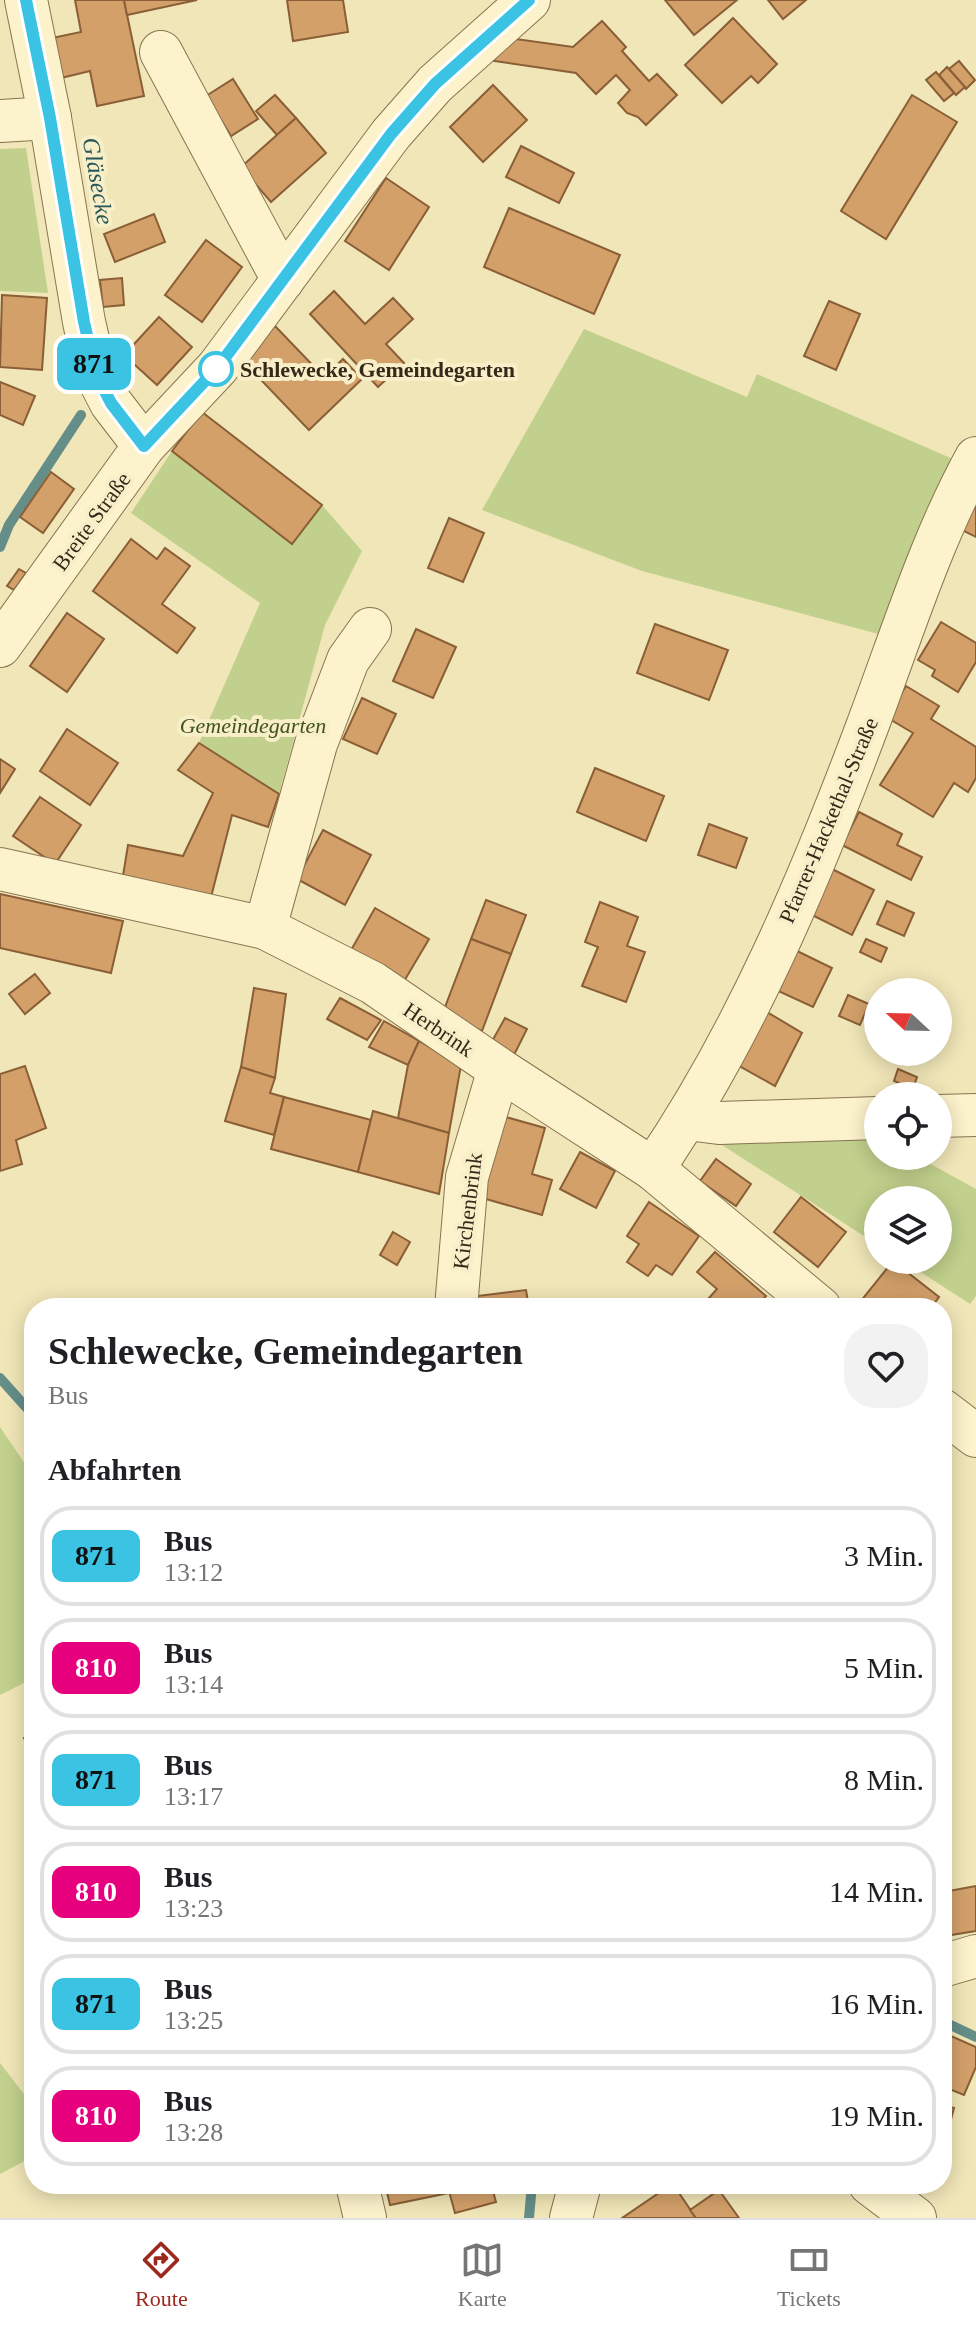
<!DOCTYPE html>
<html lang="de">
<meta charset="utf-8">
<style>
body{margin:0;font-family:"Times New Roman",serif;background:#f2f2f2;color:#202124;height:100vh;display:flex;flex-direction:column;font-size:30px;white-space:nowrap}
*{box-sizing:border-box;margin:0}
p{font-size:26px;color:#757577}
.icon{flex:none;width:44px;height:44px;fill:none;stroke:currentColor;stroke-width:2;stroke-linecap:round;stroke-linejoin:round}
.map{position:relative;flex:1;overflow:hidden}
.sheet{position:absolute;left:24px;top:1298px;width:928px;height:896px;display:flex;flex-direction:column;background:#fff;border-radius:32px;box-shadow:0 4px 20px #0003}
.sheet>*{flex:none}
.badge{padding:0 16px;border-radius:12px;font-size:28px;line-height:52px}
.needle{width:52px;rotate:292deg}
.tools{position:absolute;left:864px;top:978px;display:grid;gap:16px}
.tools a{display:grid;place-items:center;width:88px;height:88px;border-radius:50%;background:#fff;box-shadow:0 4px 20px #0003;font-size:40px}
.map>.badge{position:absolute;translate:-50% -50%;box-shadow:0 0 0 4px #fff}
h2{padding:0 24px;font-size:30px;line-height:72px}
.round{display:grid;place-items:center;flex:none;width:84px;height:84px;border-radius:32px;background:#f2f2f2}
.head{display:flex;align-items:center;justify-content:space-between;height:136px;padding:0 24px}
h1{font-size:38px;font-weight:700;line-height:60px}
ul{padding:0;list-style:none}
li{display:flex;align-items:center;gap:24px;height:100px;margin:0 16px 12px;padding:0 8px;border:4px solid #e0e0e0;border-radius:32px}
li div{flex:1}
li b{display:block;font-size:30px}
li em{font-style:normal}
li .badge{min-width:88px;font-weight:700;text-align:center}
.dock{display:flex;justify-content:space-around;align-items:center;height:112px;border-top:2px solid #e0e0e0;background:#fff;font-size:22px;color:#757577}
.dock a{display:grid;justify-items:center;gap:4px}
.dock .on{color:#9d281d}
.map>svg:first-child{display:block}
.green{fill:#c1d08c}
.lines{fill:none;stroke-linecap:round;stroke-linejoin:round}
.stream{stroke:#658e88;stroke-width:10}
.building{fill:#d3a06a;stroke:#8a5f36;stroke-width:2}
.minor-casing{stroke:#887452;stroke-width:44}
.minor{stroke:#fcf2cb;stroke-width:42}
.line-casing{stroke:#fff;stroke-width:18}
.line{stroke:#3bc3e3;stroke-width:12}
.stop-dot{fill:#fff;stroke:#3bc3e3;stroke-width:4}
.labels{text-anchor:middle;stroke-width:8;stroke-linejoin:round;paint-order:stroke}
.stop-label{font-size:22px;font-weight:bold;fill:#362919;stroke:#f8efc8;text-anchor:start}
.street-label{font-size:22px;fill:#362919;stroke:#f8efc8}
.park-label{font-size:22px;font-style:italic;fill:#41541d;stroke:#f8efc8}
.water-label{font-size:24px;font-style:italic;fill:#265657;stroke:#f8efc8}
</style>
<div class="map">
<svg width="976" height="2218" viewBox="0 0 976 2218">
<rect width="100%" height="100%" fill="#f1e6b8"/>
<g class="green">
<path d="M26 148 48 293 0 291V149Z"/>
<path d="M584 329 747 397 757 374 953 459 882 635 642 571 482 510Z"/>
<path d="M172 451 292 543 322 505 362 551 325 625 279 794 199 743 260 603 131 513Z"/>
<path d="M708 1136H878V1156H916L976 1189V1296L970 1304 902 1260H938V1200H878V1245Z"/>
<path d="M0 1427 34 1477V1678L0 1695Z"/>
<path d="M0 2063 34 2107V2156L0 2174Z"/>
</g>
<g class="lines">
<g class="stream">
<path d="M107 339 120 366"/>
<path d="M0 547 9 525 81 415"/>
<path d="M0 1378 34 1416"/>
<path d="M942 2021 976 2037"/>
<path d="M529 2218 532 2184"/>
</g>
</g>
<g class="building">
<path d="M75 0H124L144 96 97 106 90 71 61 78 52 38 81 32Z"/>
<path d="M124 0H197L127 15Z"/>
<path d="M287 0H343L348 32 293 41Z"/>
<path d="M665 0H737L694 35Z"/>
<path d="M768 0H806L783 19Z"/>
<path d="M733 18 777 64 758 83 751 76 722 103 685 65Z"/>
<path d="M602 21 626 47 622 51 649 81 657 74 677 95 646 125 638 117 627 113 618 103 630 90 616 75 596 94 576 73 488 60 509 38 573 47Z"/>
<path d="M959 61 975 80 966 89 949 69Z"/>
<path d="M947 67 965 87 956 95 939 75Z"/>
<path d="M936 72 954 93 944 101 926 80Z"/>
<path d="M233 79 258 119 231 136 206 96Z"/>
<path d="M493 85 527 120 483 162 450 127Z"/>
<path d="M275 95 296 118 277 135 256 111Z"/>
<path d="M912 95 957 122 886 239 841 211Z"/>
<path d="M296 118 326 153 271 202 241 167Z"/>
<path d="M521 146 574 173 559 203 506 177Z"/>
<path d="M386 178 429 207 389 270 345 241Z"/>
<path d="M509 208 620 255 594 314 484 267Z"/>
<path d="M154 214 165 242 115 262 104 234Z"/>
<path d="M206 240 242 267 202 322 165 295Z"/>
<path d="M122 278 124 305 103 307 100 280Z"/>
<path d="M334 291 365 324 393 298 413 319 386 344 404 363 378 387 310 314Z"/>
<path d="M2 295 47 298 42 370 0 367Z"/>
<path d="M829 301 860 314 836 370 804 356Z"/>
<path d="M159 317 192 347 157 385 124 355Z"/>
<path d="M275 326 324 377 343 359 362 379 309 430 241 359Z"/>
<path d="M0 382 35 396 23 425 0 415Z"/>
<path d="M202 412 322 505 292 544 172 451Z"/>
<path d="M51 472 74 489 43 533 20 517Z"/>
<path d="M976 486V537L952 525Z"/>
<path d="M449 518 484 533 463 582 428 568Z"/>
<path d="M131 539 157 559 165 548 190 566 162 604 195 628 177 653 93 591Z"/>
<path d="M19 569 26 573 14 590 7 586Z"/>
<path d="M67 613 104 639 67 692 30 666Z"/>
<path d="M941 622 976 643V662L958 692 932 676 935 670 918 660Z"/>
<path d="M655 624 728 650 709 700 637 673Z"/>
<path d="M416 629 456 647 433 698 393 681Z"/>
<path d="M906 686 939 706 931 719 976 747V778L968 792 954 783 933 817 880 785 913 733 886 717Z"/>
<path d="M362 698 396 714 377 754 343 739Z"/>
<path d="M67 729 118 763 90 805 40 771Z"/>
<path d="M199 743 279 794 268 827 232 815 209 905 122 882 128 845 183 856 213 793 178 770Z"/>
<path d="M0 759 15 769 0 793Z"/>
<path d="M595 768 664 796 646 841 577 812Z"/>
<path d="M40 797 81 825 55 864 13 836Z"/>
<path d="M859 812 902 834 897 845 922 857 911 880 842 845Z"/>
<path d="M709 824 747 838 736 868 698 855Z"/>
<path d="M323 830 371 855 345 905 297 879Z"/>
<path d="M830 868 874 890 852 935 808 913Z"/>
<path d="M0 894 123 921 111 973 0 948Z"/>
<path d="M486 900 526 915 511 954 471 939Z"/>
<path d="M887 901 914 913 904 936 877 924Z"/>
<path d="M600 902 638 917 627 946 645 952 626 1002 582 986 598 947 585 942Z"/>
<path d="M375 908 429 939 403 983 350 952Z"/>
<path d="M471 939 511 954 482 1031 442 1015Z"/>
<path d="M866 939 887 948 881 962 860 952Z"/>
<path d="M793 949 832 968 813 1007 774 989Z"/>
<path d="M35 974 50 993 25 1014 9 994Z"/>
<path d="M254 988 286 994 275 1078 241 1067Z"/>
<path d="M848 995 869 1004 860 1025 839 1016Z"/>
<path d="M340 998 381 1020 367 1040 327 1019Z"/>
<path d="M762 1009 802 1033 775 1086 734 1063Z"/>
<path d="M505 1018 527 1029 514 1055 491 1043Z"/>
<path d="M384 1021 419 1041 408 1065 369 1047Z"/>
<path d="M419 1041 461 1065 449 1133 398 1118 408 1065Z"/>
<path d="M25 1066 46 1128 16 1140 22 1164 0 1171V1074Z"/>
<path d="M241 1067 275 1078 270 1093 284 1097 274 1135 225 1121Z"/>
<path d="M898 1069 917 1077 913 1089 894 1081Z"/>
<path d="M284 1097 371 1120 358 1172 271 1149Z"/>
<path d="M373 1111 449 1133 439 1194 358 1172Z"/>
<path d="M495 1114 545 1128 532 1174 552 1180 542 1215 472 1195Z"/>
<path d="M580 1152 615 1171 596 1208 560 1189Z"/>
<path d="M716 1159 751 1184 736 1206 700 1181Z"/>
<path d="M801 1197 846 1232 818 1267 774 1232Z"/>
<path d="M649 1202 699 1236 672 1275 656 1265 648 1276 627 1262 639 1244 627 1236Z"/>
<path d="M393 1232 410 1242 397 1265 380 1255Z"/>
<path d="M715 1252 766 1296 755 1308H700L717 1289 697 1272Z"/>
<path d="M893 1261 939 1297 931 1308H868L860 1302Z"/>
<path d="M526 1290 529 1308H471L469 1297Z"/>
<path d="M34 1733V1758L24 1738Z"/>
<path d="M976 1886V1931L951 1935 943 1892Z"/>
<path d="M942 2032 976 2047V2067L964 2095 942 2086Z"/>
<path d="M942 2105 954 2108 942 2154Z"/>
<path d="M385 2184H447L449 2193 390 2205Z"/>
<path d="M447 2184H491L496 2202 455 2213Z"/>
<path d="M673 2184 696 2218H622L672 2184Z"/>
<path d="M719 2190 739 2218H696L690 2210Z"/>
</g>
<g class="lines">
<defs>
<g id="minor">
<path d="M26 0 50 118 84 322 96 374 111 403 144 446"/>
<path d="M161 52 283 280"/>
<path d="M0 121 50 118"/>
<path d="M0 646 144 446 218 367 391 134 435 84 529 0"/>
<path d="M0 869 265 928 373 983 499 1069 653 1169 820 1308"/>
<path d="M265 928 316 744 348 660 370 629"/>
<path d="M938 1116 976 1115"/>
<path d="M687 1119 719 1123 878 1118"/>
<path d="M653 1169C745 1034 810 879 867 727 901 637 930 542 976 458"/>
<path d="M456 1308 467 1177 499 1069"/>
<path d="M942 1410 976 1436"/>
<path d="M942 1966 976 1956"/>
<path d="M357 2184 365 2218"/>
<path d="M870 2184 915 2218"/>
<path d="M571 2218 580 2184"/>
</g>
</defs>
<use href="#minor" class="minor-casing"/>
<use href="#minor" class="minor"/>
</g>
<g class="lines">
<defs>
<path id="line" d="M26 0 50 118 84 322 96 374 111 403 144 446 218 367 391 134 435 84 529 0"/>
</defs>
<use href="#line" class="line-casing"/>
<use href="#line" class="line"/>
</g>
<circle class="stop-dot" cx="216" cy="369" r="16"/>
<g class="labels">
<g class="stop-label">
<text x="240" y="377">Schlewecke, Gemeindegarten</text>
</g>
<g class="street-label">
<text transform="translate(91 521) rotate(-54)" y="8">Breite Straße</text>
<text transform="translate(828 820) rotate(-67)" y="8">Pfarrer-Hackethal-Straße</text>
<text transform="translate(439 1029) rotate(34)" y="8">Herbrink</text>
<text transform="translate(467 1211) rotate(-83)" y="8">Kirchenbrink</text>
</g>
<g class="park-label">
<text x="253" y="733">Gemeindegarten</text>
</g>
<g class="water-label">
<text transform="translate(98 181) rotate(80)" y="8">Gläsecke</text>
</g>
</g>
</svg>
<div class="tools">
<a><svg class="needle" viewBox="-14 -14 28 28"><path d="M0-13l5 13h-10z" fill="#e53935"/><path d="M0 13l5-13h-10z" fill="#757577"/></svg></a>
<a><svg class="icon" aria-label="locate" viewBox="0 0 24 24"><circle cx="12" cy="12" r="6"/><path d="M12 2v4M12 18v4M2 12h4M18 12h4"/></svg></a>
<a><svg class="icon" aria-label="layers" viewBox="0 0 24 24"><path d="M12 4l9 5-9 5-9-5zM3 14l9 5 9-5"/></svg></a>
</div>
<b class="badge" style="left:94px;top:364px;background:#3bc3e3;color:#111">871</b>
<section class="sheet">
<div class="head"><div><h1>Schlewecke, Gemeindegarten</h1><p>Bus</p></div><a class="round"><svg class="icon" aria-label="heart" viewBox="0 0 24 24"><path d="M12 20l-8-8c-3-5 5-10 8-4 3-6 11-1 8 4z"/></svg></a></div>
<h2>Abfahrten</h2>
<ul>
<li><span class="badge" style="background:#3bc3e3;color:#111">871</span><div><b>Bus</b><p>13:12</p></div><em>3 Min.</em></li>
<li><span class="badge" style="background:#e6007e;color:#fff">810</span><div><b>Bus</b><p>13:14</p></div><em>5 Min.</em></li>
<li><span class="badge" style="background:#3bc3e3;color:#111">871</span><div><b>Bus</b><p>13:17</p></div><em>8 Min.</em></li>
<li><span class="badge" style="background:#e6007e;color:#fff">810</span><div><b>Bus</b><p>13:23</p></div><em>14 Min.</em></li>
<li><span class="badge" style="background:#3bc3e3;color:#111">871</span><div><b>Bus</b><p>13:25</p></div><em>16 Min.</em></li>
<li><span class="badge" style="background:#e6007e;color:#fff">810</span><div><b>Bus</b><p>13:28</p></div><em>19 Min.</em></li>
</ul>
</section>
</div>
<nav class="dock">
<a class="on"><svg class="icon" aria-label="directions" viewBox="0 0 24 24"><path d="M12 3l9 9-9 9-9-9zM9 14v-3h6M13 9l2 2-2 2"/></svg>Route</a>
<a><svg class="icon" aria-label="map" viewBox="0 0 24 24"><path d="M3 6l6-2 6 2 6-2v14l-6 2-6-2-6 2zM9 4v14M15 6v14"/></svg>Karte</a>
<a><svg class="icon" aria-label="tickets" viewBox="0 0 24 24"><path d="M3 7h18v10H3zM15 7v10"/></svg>Tickets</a>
</nav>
